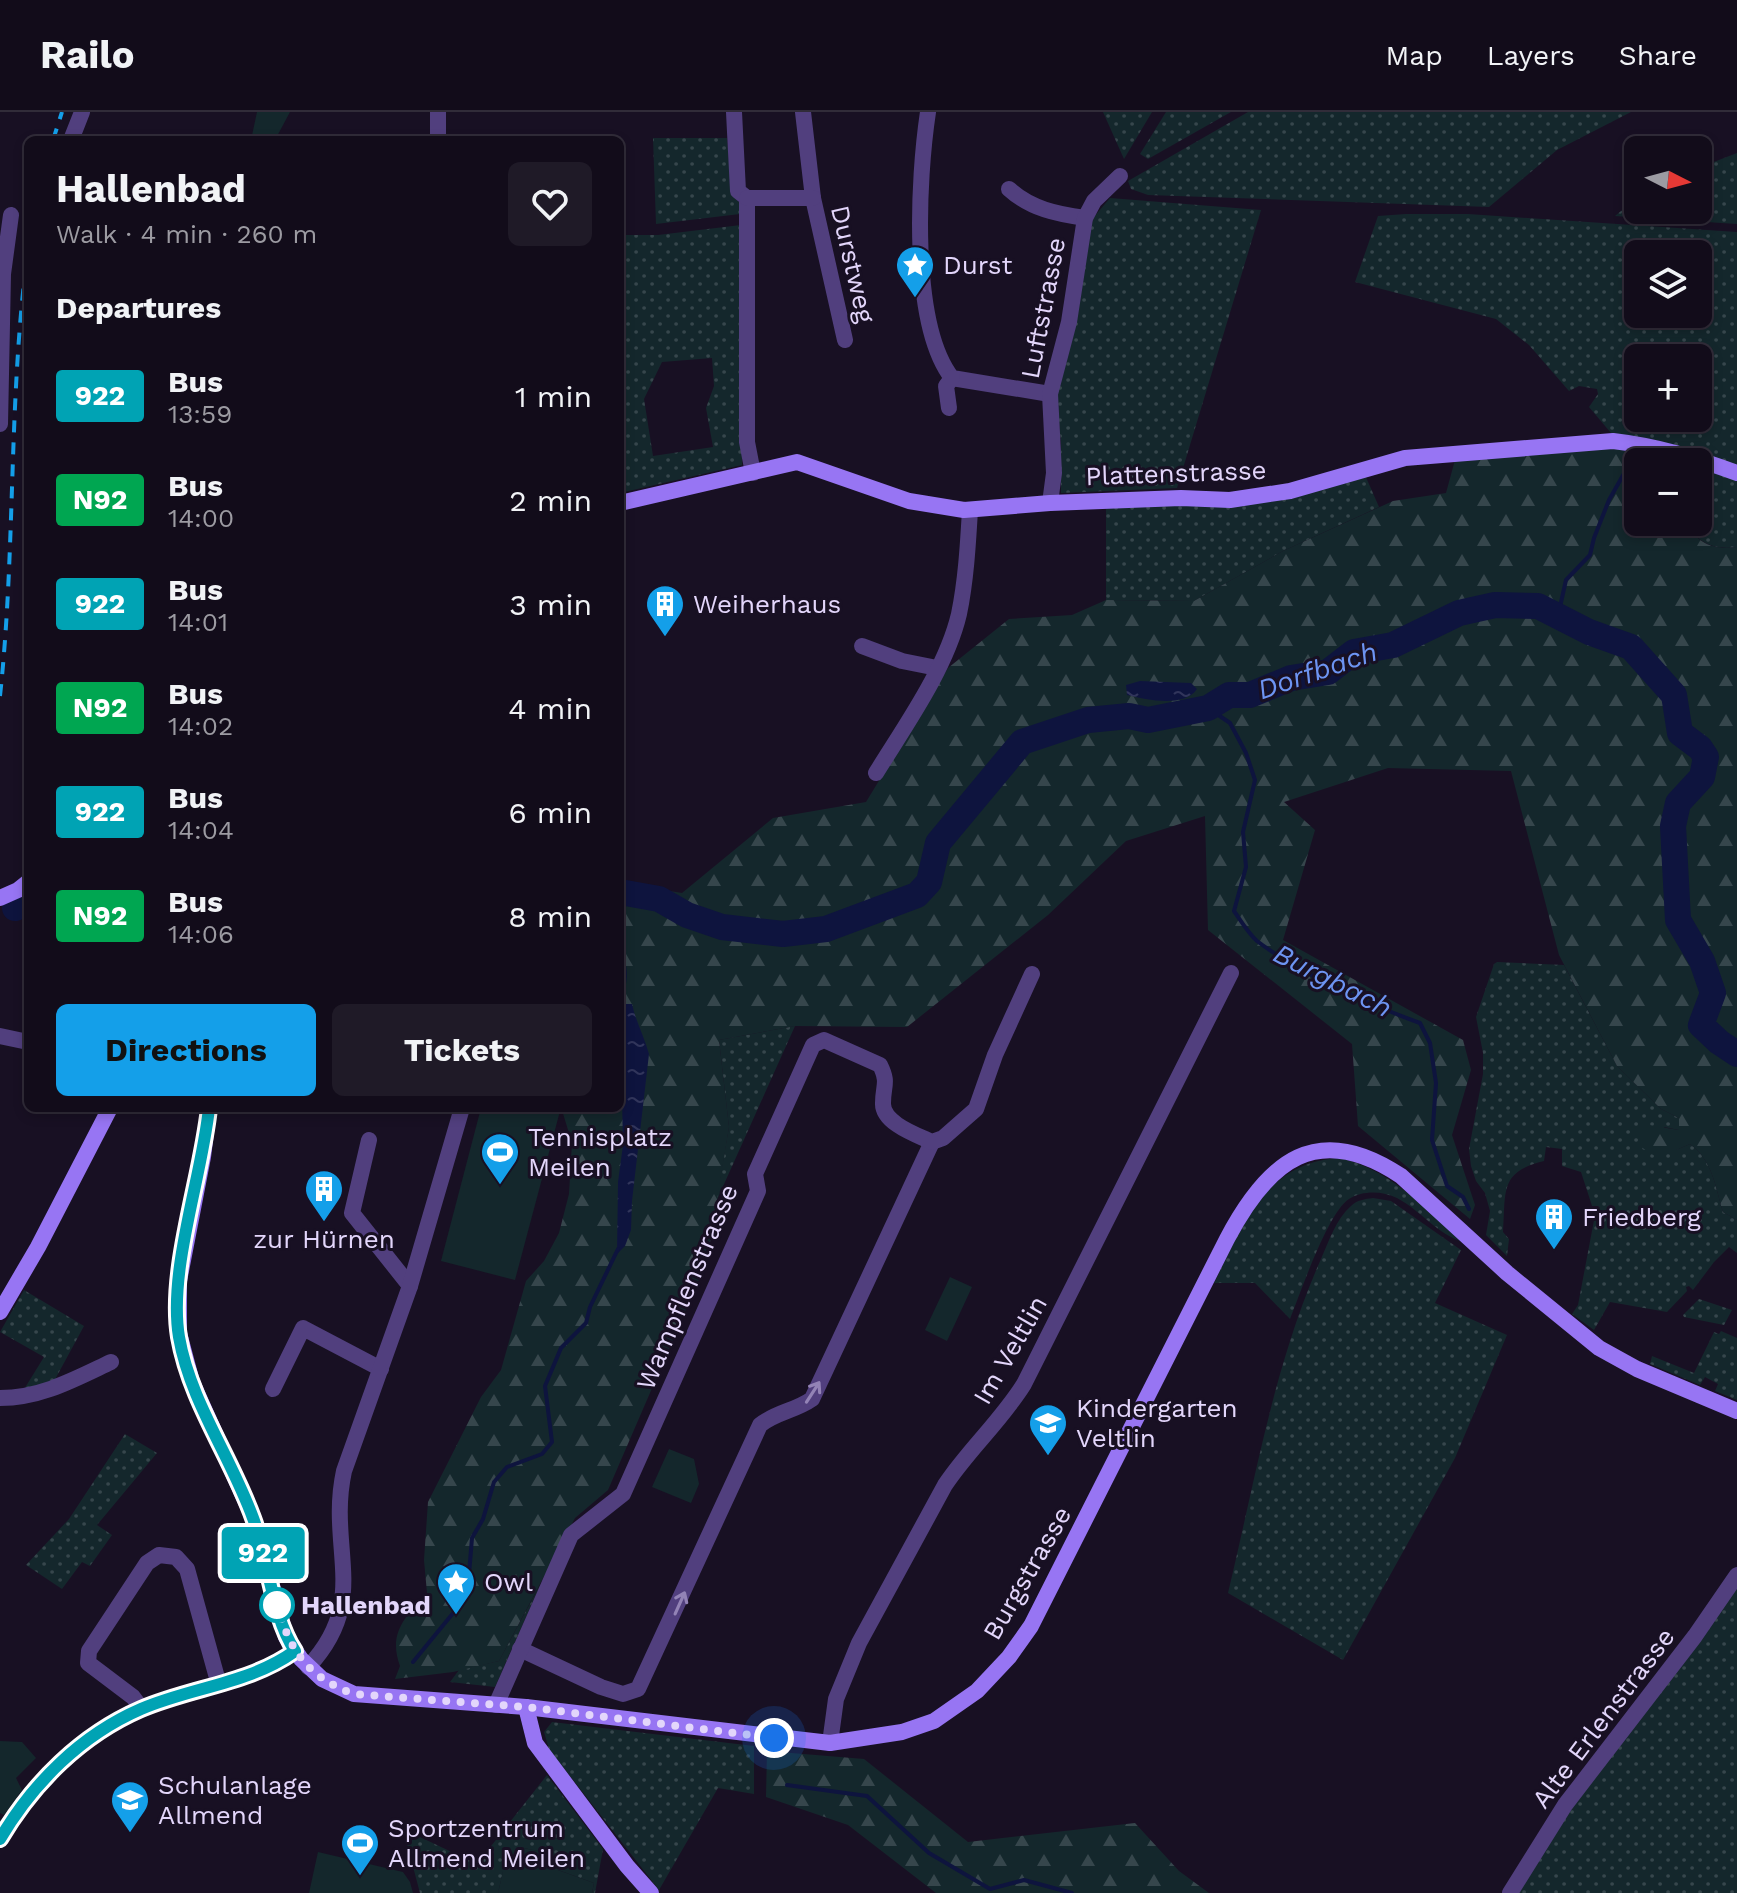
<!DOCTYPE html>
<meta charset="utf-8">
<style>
body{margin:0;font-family:"Work Sans",sans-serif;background:#1f1a27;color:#f1f3f6;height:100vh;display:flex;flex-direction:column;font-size:30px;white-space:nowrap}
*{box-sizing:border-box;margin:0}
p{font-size:26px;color:#9c9ba2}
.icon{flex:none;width:44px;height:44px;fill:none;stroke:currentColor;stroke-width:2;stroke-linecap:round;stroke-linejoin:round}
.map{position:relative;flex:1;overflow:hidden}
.sheet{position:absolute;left:24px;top:24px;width:600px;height:976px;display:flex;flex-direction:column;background:#120c1a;border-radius:12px;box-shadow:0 4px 12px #0003,0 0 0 2px #312c39}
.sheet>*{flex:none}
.badge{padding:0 16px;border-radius:6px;font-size:28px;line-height:52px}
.needle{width:52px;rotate:96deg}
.fabs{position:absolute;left:1624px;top:24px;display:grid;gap:16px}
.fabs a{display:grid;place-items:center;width:88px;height:88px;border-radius:12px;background:#120c1a;box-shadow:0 4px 12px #0003,0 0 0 2px #312c39;font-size:40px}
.you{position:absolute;width:40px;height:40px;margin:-20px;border:6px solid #fff;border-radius:50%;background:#1a73e8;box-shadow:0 0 0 12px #1a73e833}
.map>.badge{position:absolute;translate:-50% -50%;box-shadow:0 0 0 4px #fff}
h2{padding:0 32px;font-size:30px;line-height:72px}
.round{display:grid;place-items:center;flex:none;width:84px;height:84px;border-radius:12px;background:#1f1a27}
.head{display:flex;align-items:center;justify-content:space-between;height:136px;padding:0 32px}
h1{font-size:38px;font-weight:700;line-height:60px}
.primary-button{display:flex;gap:16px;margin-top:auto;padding:16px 32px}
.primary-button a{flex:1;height:92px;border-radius:12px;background:#149fe9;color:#111;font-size:32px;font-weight:700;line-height:92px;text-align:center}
.primary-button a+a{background:#1f1a27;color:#f1f3f6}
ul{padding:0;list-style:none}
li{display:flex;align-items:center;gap:24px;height:104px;padding:0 32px}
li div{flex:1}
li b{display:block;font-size:30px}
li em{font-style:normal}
li .badge{min-width:88px;font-weight:700;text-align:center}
header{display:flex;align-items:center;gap:48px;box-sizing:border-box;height:112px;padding:0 40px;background:#120c1a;border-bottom:2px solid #312c39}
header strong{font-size:38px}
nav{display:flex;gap:44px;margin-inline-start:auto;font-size:28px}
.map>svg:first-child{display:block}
.grass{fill:url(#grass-dots);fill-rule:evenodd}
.forest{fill:url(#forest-firs)}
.park{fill:#14272c}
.water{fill:url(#water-ripples)}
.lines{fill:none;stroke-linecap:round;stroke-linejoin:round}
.stream{stroke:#0e143e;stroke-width:4}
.river{stroke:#0e143e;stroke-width:26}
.street{stroke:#513f7e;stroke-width:16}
.secondary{stroke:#9775f3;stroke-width:16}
.rail{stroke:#149fe9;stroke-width:4;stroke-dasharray:12 10;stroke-linecap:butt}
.oneway{stroke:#9383b6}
.line-casing{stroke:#fff;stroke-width:18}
.line{stroke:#00a3b4;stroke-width:12}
.walk{stroke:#e3d6fb;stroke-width:8;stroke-dasharray:0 14.4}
.stop-dot{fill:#fff;stroke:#00a3b4;stroke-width:4}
.labels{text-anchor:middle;stroke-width:6;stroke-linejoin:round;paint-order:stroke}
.street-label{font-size:26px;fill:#e3d6fb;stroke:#181023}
.poi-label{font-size:26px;fill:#e3d6fb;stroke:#181023;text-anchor:start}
.stop-label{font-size:26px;font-weight:bold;fill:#e3d6fb;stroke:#181023;text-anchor:start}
.water-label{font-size:28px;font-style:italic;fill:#6d94f2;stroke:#181023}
</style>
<header>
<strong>Railo</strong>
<nav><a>Map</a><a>Layers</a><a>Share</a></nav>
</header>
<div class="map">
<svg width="1737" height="1781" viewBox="0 0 1737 1781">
<defs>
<pattern id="grass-dots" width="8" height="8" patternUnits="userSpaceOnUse" patternTransform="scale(2)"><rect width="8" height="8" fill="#14272c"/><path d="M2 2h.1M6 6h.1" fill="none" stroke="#36464c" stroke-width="1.8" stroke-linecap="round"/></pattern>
<pattern id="forest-firs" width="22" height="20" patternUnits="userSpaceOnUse" patternTransform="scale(2)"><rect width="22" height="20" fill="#14272c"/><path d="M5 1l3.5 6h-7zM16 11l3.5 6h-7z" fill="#36464c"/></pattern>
<pattern id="water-ripples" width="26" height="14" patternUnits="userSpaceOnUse" patternTransform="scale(2)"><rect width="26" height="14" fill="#0e143e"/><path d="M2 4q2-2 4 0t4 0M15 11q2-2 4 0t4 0" fill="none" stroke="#31355b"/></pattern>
</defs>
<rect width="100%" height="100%" fill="#181023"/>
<g class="grass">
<path d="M1103 0H1152L1124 47Z"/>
<path d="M1166 0H1231L1148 47 1140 42Z"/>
<path d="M1248 0H1631L1557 38 1489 95 1148 83 1131 77 1128 69Z"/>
<path d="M653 26H727L732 83 740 91V102L656 112Z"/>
<path d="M1737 41V112L1615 104 1638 85V98H1698V56Z"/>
<path d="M1110 86 1261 98 1177 376 1061 381V332L1056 278 1093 106Z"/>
<path d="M1406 102H1468L1737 120V353L1611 321 1589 295 1598 282 1597 277 1579 274 1569 279 1529 233 1496 207 1355 170 1378 104ZM1638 142H1698V202H1638ZM1638 246H1698V306H1638Z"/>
<path d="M741 113 742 353 620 381V123H658ZM712 246 714 274 706 296 713 335 653 344 644 287 662 250Z"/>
<path d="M1698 354 1737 367V435C1712 438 1699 431 1684 410H1698Z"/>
<path d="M1365 363 1379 395 1283 439 1194 489 1106 488V393L1167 391Z"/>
<path d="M1497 850 1564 853 1617 954 1661 997 1679 1006V1018L1664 1015 1676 1038 1690 1032C1713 1049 1715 1074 1723 1100L1737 1108V1141L1729 1135 1714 1150 1693 1178 1689 1174 1686 1175 1687 1179 1667 1200 1610 1190 1594 1218 1572 1202 1578 1193 1595 1103 1581 1060 1562 1054V1037L1546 1035 1544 1049C1499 1060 1506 1079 1503 1120L1509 1127 1507 1144 1486 1123 1490 1099 1485 1081 1476 1069 1471 1054 1469 1037 1483 962V941L1476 905 1494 852Z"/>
<path d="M795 914 716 1090 729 1015 719 928Z"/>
<path d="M1340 1046C1391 1058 1425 1096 1463 1130 1437 1122 1420 1098 1397 1086 1383 1079 1363 1078 1349 1087 1328 1100 1300 1182 1290 1207L1255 1171H1214C1243 1113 1265 1050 1340 1046Z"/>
<path d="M1373 1086 1391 1089 1461 1138 1435 1191 1507 1223 1455 1346 1343 1548 1228 1481C1255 1369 1274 1252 1321 1147 1329 1129 1336 1107 1351 1094 1357 1088 1365 1087 1373 1086Z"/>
<path d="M24 1178 84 1214 52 1273 23 1279 44 1245 0 1220Z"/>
<path d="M1699 1187 1732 1198 1724 1213 1684 1205 1683 1203Z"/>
<path d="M1721 1219 1737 1226V1288L1715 1279 1718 1272 1705 1265 1700 1273 1650 1252 1652 1244 1694 1261 1714 1220 1719 1222Z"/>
<path d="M125 1322 157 1341 97 1413 112 1423 90 1454 82 1450 62 1477 26 1453 69 1407Z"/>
<path d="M541 1471 495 1575 450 1570 459 1558 499 1549Z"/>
<path d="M1737 1471V1781H1513L1516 1773Z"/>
<path d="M552 1610 754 1634V1682L718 1676 659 1778 549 1637 544 1620Z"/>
<path d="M547 1663 603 1737 595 1781H592L594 1771 558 1758 562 1745 520 1735 514 1759 503 1760 498 1781H420L403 1717 477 1752Z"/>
</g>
<g class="forest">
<path d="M1615 336 1640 339 1645 350H1638V410H1684C1699 432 1712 438 1737 435V1108L1723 1100C1715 1074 1713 1049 1690 1032L1658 1046 1638 1033 1639 1020 1648 1013 1679 1018V1006L1661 997 1617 954 1559 843 1511 659 1388 656 1284 690 1315 718 1283 828 1463 928 1471 958 1452 1023 1475 1093 1470 1107 1358 1014 1352 932 1208 818 1205 704 1126 729 1048 803 907 915 795 914 719 928 729 1015 707 1149 608 1378 575 1406 499 1549 453 1560 395 1567 400 1554C388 1521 405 1505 427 1481L424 1448 428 1390 481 1285 501 1258 526 1169 544 1149 559 1121 569 1082 572 1031 562 998 558 996H620V771L682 781 773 706 866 690 948 556 1009 507 1072 503 1106 488 1194 489 1283 439 1393 389 1446 381 1455 348Z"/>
<path d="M767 1639 864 1647 968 1730 1135 1711 1179 1759 1209 1781H936L848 1713 766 1685Z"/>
</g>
<g class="park">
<path d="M257 0H290L275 28H251Z"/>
<path d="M481 996H550L560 999 515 1168 441 1149Z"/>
<path d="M950 1165 972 1175 947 1229 925 1218Z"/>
<path d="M669 1337 694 1347 699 1372 691 1391 652 1375Z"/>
<path d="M0 1629 22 1630 36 1646 16 1666 22 1678 4 1703 0 1701Z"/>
<path d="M519 1735 562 1744 558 1758 594 1771 592 1781H498L503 1759H514Z"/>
<path d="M318 1740 403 1760 410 1770 413 1781H309Z"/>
</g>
<g class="water">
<path d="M1140 569 1191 571 1197 577C1184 596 1147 588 1127 583L1126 573Z"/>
<path d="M620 892H632C636 910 644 924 649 942L632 1089 631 1118 625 1134 617 1142 618 1070 623 1033Z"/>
</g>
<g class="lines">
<g class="stream">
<path d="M1558 504 1566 468 1590 443 1594 426 1609 388 1634 344"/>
<path d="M1208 596 1230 611 1246 641 1255 668 1243 720 1246 755 1234 799C1241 809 1248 821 1257 829 1299 861 1370 893 1420 911L1430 931 1436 971 1432 1028 1447 1074 1463 1085 1469 1097"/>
<path d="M620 840C626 855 626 866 622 881"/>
<path d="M413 1550 454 1500 461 1485 469 1462 472 1426 483 1407 494 1370 507 1355 542 1342 552 1330 545 1274 561 1236 586 1211 590 1195 618 1137"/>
<path d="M787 1673 867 1684 929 1741 990 1777 1024 1768 1072 1781"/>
</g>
<g class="river">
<path d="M620 780 659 787 687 803 722 815 783 822 826 817 917 783 929 770 938 731 1022 630 1088 608 1129 604 1148 608 1208 596 1229 583H1250L1291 566 1328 560 1354 540 1393 533 1459 501 1495 493 1538 494 1589 520 1631 535 1674 583 1680 621 1700 636 1706 645 1702 665 1678 691 1673 714 1678 808 1702 849 1713 881 1701 913 1719 930 1737 942"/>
<path d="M15 796 28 791"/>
</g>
<g class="street">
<path d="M734 0 738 79 747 86V330L753 361"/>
<path d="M803 0 813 86 845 228"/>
<path d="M928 0C918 66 910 212 952 266L1050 282"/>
<path d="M71 28 82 0"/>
<path d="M438 28V0"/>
<path d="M1009 77C1031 97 1057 102 1085 106"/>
<path d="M747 86H813"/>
<path d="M949 296 946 274 952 266"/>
<path d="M0 312 3 162 11 103"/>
<path d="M1050 391 1054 361 1050 282 1069 210 1085 106 1094 89 1120 64"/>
<path d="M862 534 902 549 937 556"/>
<path d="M876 661C905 614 946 557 959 502 966 468 968 432 970 398"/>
<path d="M0 924 28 930"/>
<path d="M369 1028 352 1101 410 1174"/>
<path d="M273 1277 303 1216 381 1257"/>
<path d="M0 1286C41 1286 75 1267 111 1250"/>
<path d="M520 1537 601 1575 623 1582 638 1577 760 1313C776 1300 795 1299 812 1287L932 1030"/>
<path d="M308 1555C371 1488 327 1437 344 1359L410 1174 462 996"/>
<path d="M496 1593 571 1423 623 1382 758 1079 755 1062 813 933 824 928 880 953C889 971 883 973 883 991 882 1011 917 1023 932 1030L943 1026 976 997 995 943 1032 862"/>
<path d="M142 1597 133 1585 88 1551 89 1539 147 1451 159 1443 176 1445 187 1457 219 1573"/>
<path d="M830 1631 836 1587 859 1531 945 1373C969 1337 1001 1309 1024 1272L1231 861"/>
<path d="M0 1727C33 1671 81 1623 141 1597 192 1575 249 1572 295 1539"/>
<path d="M1510 1781 1565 1693 1695 1524 1737 1463"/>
</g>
<g class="secondary">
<path d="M620 391 797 350 909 389 964 398 1050 391 1181 386 1230 388 1290 379 1405 346 1613 329C1657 334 1696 346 1737 361"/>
<path d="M0 786 18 778 28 770"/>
<path d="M209 996 203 1045 179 1169V1221L192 1270 254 1408 286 1525 301 1547 322 1567 354 1582 526 1595 830 1631 902 1620 934 1609 977 1579 1009 1545 1031 1514 1227 1127C1268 1049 1317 1008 1401 1064L1507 1161 1599 1236 1637 1257 1737 1299"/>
<path d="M0 1200 38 1135 110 996"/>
<path d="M526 1595 535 1631 627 1754 651 1781"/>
</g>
<g class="rail">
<path d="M53 28 62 0"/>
<path d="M0 584C16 436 8 286 28 138"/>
</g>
</g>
<defs><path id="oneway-shaft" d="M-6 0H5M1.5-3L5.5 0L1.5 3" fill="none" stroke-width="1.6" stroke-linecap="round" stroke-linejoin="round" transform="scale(2)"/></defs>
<g class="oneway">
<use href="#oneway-shaft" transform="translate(813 1280) rotate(-57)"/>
<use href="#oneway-shaft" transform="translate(680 1491) rotate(-66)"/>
</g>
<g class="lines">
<defs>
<path id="line" d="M0 1727C33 1671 81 1623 141 1597 192 1575 249 1572 295 1539 272 1505 268 1445 253 1406 231 1345 190 1289 179 1225 168 1158 202 1065 209 996"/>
</defs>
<use href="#line" class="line-casing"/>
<use href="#line" class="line"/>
<path class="walk" d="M277 1493C290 1539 307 1565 354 1582L526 1595 774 1626"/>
</g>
<defs>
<symbol id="sight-pin" viewBox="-11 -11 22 30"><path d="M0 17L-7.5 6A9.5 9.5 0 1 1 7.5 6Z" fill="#149fe9" stroke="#181023"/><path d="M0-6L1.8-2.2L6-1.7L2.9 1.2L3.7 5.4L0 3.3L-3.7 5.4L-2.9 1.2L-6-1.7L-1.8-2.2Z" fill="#fff"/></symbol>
<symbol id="building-pin" viewBox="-11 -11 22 30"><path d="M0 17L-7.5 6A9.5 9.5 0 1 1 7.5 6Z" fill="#149fe9" stroke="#181023"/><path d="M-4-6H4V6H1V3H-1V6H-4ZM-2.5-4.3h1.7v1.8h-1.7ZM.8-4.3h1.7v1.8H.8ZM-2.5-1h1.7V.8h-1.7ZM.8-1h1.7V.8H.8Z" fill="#fff"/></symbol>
<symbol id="stadium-pin" viewBox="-11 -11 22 30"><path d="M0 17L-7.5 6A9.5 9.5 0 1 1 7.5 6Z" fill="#149fe9" stroke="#181023"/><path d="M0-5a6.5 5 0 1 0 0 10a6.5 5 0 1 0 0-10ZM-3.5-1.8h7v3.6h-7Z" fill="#fff"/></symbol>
<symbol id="school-pin" viewBox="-11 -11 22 30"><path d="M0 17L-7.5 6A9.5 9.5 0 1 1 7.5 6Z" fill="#149fe9" stroke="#181023"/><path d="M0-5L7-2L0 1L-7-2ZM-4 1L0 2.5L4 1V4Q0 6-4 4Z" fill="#fff"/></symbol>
</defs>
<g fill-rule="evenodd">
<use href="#sight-pin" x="893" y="131" width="44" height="60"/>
<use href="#building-pin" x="643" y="470" width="44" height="60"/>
<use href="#stadium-pin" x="478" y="1018" width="44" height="60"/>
<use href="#building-pin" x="302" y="1055" width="44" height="60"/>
<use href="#building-pin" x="1532" y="1083" width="44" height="60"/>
<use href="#school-pin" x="1026" y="1289" width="44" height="60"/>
<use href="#sight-pin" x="434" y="1448" width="44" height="60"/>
<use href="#school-pin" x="108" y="1666" width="44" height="60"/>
<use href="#stadium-pin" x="338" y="1709" width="44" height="60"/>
</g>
<circle class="stop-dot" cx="277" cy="1493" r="16"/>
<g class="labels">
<g class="street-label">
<text transform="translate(853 152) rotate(77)" y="9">Durstweg</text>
<text transform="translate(1043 196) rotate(-79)" y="9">Luftstrasse</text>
<text transform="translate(1176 361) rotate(-2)" y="9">Plattenstrasse</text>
<text transform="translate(687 1175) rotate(-67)" y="9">Wampflenstrasse</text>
<text transform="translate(1010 1238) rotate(-60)" y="9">Im Veltlin</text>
<text transform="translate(1027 1461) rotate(-60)" y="9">Burgstrasse</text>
<text transform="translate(1603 1606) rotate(-53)" y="9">Alte Erlenstrasse</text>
</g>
<g class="poi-label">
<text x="943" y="162">Durst</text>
<text x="693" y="501">Weiherhaus</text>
<text x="528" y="1034">Tennisplatz<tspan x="528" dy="30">Meilen</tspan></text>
<text x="1582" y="1114">Friedberg</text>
<text x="324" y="1136" text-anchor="middle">zur Hürnen</text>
<text x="1076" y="1305">Kindergarten<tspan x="1076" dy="30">Veltlin</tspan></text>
<text x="484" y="1479">Owl</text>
<text x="158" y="1682">Schulanlage<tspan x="158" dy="30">Allmend</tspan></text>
<text x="388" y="1725">Sportzentrum<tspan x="388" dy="30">Allmend Meilen</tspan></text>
</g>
<g class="stop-label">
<text x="301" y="1502">Hallenbad</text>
</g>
<g class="water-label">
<text transform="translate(1317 558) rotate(-19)" y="10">Dorfbach</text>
<text transform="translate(1333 868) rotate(27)" y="10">Burgbach</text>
</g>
</g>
</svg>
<div class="fabs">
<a><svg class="needle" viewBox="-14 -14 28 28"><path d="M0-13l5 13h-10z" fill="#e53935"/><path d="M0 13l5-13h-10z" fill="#9c9ba2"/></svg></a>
<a><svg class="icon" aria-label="layers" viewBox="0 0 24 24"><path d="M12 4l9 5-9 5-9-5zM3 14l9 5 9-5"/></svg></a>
<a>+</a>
<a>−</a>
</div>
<div class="you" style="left:774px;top:1626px"></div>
<b class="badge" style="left:263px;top:1441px;background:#00a3b4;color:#fff">922</b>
<section class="sheet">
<div class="head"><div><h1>Hallenbad</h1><p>Walk · 4 min · 260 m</p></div><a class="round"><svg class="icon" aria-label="heart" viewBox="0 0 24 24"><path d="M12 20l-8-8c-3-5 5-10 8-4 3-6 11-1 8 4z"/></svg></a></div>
<h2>Departures</h2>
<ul>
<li><span class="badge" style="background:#00a3b4;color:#fff">922</span><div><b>Bus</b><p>13:59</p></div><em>1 min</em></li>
<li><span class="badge" style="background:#00a651;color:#fff">N92</span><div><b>Bus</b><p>14:00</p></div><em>2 min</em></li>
<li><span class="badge" style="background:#00a3b4;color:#fff">922</span><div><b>Bus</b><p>14:01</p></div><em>3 min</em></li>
<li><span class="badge" style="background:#00a651;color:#fff">N92</span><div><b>Bus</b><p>14:02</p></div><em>4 min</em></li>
<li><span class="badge" style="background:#00a3b4;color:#fff">922</span><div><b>Bus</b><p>14:04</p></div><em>6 min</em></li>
<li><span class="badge" style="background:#00a651;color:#fff">N92</span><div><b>Bus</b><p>14:06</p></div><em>8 min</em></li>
</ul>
<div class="primary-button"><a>Directions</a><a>Tickets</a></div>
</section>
</div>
